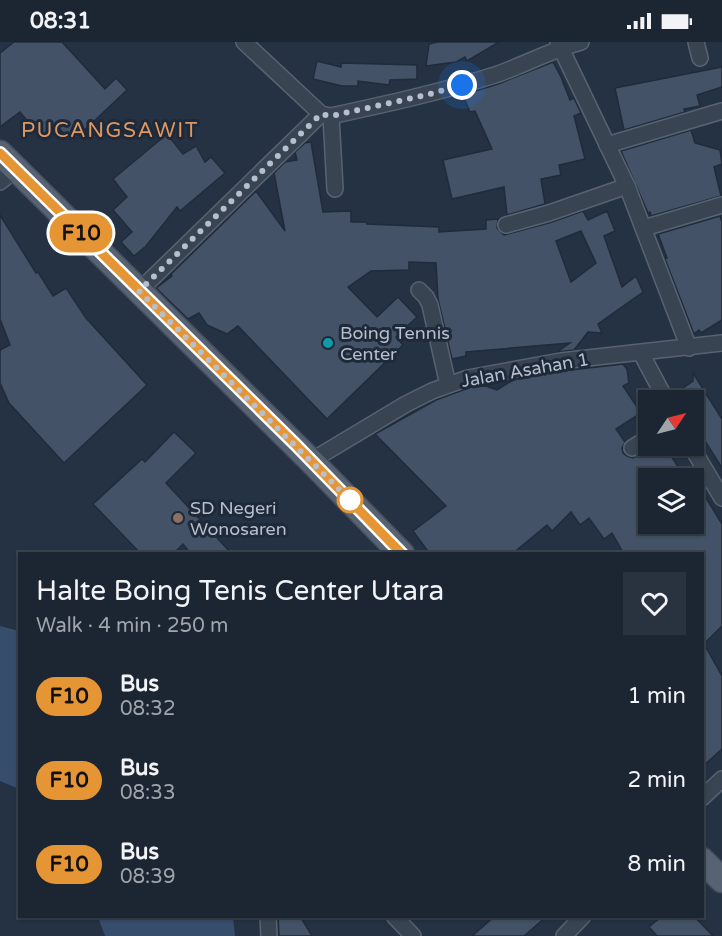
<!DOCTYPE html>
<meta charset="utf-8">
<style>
body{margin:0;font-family:"Varela Round",sans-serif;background:#29323f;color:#f1f3f6;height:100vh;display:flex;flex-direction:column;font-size:22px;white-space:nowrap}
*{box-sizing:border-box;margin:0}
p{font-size:20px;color:#a0a5ac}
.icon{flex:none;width:33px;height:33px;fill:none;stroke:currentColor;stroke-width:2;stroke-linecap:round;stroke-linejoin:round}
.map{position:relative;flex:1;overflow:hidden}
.details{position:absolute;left:18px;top:510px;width:686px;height:366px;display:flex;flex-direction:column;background:#1c2633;border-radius:0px;box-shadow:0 2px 4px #0004,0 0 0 2px #3a434e}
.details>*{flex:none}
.badge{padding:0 12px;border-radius:20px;font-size:21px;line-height:39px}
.needle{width:39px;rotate:55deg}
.tools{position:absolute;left:638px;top:348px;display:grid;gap:12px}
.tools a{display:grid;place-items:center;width:66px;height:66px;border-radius:0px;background:#1c2633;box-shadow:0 2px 4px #0004,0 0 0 2px #3a434e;font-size:30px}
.you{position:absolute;width:30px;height:30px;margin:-15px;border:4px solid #fff;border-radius:50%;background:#1a73e8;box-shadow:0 0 0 9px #1a73e833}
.map>.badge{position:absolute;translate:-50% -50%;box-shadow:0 0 0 3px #fff}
.round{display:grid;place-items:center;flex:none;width:63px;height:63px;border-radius:0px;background:#29323f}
.headline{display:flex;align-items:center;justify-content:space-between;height:102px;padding:0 18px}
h1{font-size:28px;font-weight:600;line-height:45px}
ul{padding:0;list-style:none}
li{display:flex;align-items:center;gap:18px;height:84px;padding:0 18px}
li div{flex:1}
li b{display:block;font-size:22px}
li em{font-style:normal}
li .badge{min-width:66px;font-weight:700;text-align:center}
.status{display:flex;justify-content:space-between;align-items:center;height:42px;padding:0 30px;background:#1c2633;direction:ltr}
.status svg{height:16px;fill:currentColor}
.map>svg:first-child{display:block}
.water{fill:#374d6c}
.building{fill:#435266;stroke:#202b3b;stroke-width:1.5;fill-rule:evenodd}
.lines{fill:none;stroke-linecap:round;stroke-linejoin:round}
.street-casing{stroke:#586271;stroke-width:18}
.primary-casing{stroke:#434d5d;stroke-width:27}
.street{stroke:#394453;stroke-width:15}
.primary{stroke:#576373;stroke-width:24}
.line-casing{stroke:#fff;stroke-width:14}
.line{stroke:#e59534;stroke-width:9}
.walk{stroke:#b7bfcd;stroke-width:6;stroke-dasharray:0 10.8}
.culture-dot{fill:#0f9aa8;stroke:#1e2939;stroke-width:2}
.stop-dot{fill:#fff;stroke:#e59534;stroke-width:3}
.education-dot{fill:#8d6e63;stroke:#1e2939;stroke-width:2}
.labels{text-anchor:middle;stroke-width:6;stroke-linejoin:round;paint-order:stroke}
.poi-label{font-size:18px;fill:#b7bfcd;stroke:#1e2939;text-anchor:start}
.street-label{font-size:18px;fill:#b7bfcd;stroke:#1e2939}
.quarter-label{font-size:21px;letter-spacing:1.5px;fill:#de9861;stroke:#1e2939}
</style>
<div class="status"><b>08:31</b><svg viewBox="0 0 49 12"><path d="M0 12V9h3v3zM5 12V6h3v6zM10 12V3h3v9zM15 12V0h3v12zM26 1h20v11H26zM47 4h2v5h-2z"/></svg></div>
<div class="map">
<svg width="722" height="894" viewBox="0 0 722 894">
<rect width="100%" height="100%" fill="#253244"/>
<g class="water">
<path d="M0 584 19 589V747L0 739Z"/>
<path d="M98 875H233L235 894H105Z"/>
</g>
<g class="building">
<path d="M14 0H62L105 47 116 36 127 48 72 100 59 86 44 99 20 70 0 85V11Z"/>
<path d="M438 0H499L467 19 465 15 456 20 426 24 429 2Z"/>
<path d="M317 19 341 25V21L417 23V37L390 38 389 43 358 39V44H342L313 37Z"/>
<path d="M553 20 561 35 570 58 574 56 581 71 574 74 585 117 559 123 561 133 541 137 545 162 507 173 504 145 452 157 443 118 492 107 475 69 470 70 463 53 498 42Z"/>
<path d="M722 25V45L697 53 700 64 684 67 685 70 624 88 615 46Z"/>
<path d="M691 88 695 101 720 108 722 122 714 125 721 154 651 174 650 170 648 171 621 109Z"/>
<path d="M167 92 183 112 196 104 205 120 211 115 225 131 180 169 177 165 146 204 134 214 121 200 132 190 113 168 127 155 113 137Z"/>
<path d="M311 100 323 170 351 169V180H366L367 182 439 185V190L486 187V178L498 177 497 186 504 193 552 180 583 169 588 178 607 169 615 189 604 194 622 245 636 234 643 250 598 282 602 291 588 290 574 308 557 310 570 301 466 310V314L452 317 438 257 436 221 409 220V228L371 229 348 245 377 275 398 255 417 275 396 295 403 303 327 377 238 284 227 292 207 283 199 271 188 277 156 246 172 234 171 232 256 149 285 189 274 131 285 120 297 118 295 110 305 101ZM581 189 596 221 571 240 556 199Z"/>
<path d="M0 173 36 231 38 230 53 254 66 246 86 276 147 343 64 421 9 361 0 341V308L10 303 0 277Z"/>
<path d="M720 174 722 180V278L701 291 699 288 694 292 665 217 667 216 658 192Z"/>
<path d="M623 322 627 327 629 341 623 344 641 371 616 387 625 400 622 406 623 411 627 414 633 416 654 404H665L685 436H648V482H693V457L703 451 722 482V584L704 602 722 634V707L702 725V512H624L612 491 604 497 589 476 580 483 571 470 552 489 547 483 512 512H430L413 489 446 464 375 392 436 358 471 345 486 344 497 348 513 338 562 329Z"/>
<path d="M693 331 722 377V426L702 394 699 396 693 386V358H676L674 352 693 339Z"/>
<path d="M174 390 196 411 166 441 232 512H191L183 502 173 512H141L93 462 142 417 145 420Z"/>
<path d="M278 874H300L312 894H279Z"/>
<path d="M495 874H547L524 894H472Z"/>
<path d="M662 874H694L713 894H657L649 885Z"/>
</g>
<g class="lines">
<defs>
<g id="street">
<path d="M244 0 321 72 331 74C386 62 441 50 495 33 524 23 551 8 581 0"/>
<path d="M558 0 627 144 689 306"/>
<path d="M696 0 700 16"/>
<path d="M331 74 335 147"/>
<path d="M607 103 722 69"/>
<path d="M0 140 16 127"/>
<path d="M506 183 549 171 627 144"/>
<path d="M644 186 722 163"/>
<path d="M419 248 426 255 430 263 448 343"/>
<path d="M139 249 321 72"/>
<path d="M641 311 666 358"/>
<path d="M691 404 722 456"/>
<path d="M632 406 648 396"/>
<path d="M311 419 406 362 432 349 468 336 561 319 722 301"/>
<path d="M702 756 722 737"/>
<path d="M268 874 269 894"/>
<path d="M394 874 413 894"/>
<path d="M564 894 583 874"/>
</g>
<g id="primary">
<path d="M0 111 311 419 402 512"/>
<path d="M702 818 722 838"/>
</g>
</defs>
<use href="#street" class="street-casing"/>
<use href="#primary" class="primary-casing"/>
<use href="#street" class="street"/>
<use href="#primary" class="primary"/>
</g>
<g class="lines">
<defs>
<path id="line" d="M0 111 296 403 402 512"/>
</defs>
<use href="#line" class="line-casing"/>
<use href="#line" class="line"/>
<path class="walk" d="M350 458 356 464 139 249 321 72 331 74 426 53 462 43"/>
</g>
<circle class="culture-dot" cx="328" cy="301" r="6"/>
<circle class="stop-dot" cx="350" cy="458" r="12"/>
<circle class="education-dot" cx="178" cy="476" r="6"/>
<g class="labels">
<g class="poi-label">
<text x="340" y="297">Boing Tennis<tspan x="340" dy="21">Center</tspan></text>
<text x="190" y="472">SD Negeri<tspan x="190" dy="21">Wonosaren</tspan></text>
</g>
<g class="street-label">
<text transform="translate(525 328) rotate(-10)" y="6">Jalan Asahan 1</text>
</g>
<g class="quarter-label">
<text x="110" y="95">PUCANGSAWIT</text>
</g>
</g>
</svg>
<div class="tools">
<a><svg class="needle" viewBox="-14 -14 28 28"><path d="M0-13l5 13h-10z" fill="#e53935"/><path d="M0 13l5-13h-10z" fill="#a0a5ac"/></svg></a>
<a><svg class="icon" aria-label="layers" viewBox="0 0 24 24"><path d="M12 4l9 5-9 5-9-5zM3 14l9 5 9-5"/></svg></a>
</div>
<div class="you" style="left:462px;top:43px"></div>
<b class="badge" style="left:81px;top:191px;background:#e59534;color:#111">F10</b>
<section class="details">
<div class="headline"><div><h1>Halte Boing Tenis Center Utara</h1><p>Walk · 4 min · 250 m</p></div><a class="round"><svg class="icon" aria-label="heart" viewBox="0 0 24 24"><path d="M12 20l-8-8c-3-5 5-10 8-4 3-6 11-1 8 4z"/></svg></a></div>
<ul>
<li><span class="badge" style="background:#e59534;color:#111">F10</span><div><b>Bus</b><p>08:32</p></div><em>1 min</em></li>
<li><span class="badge" style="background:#e59534;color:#111">F10</span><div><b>Bus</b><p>08:33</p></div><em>2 min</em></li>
<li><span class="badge" style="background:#e59534;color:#111">F10</span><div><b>Bus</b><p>08:39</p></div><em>8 min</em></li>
</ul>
</section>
</div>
